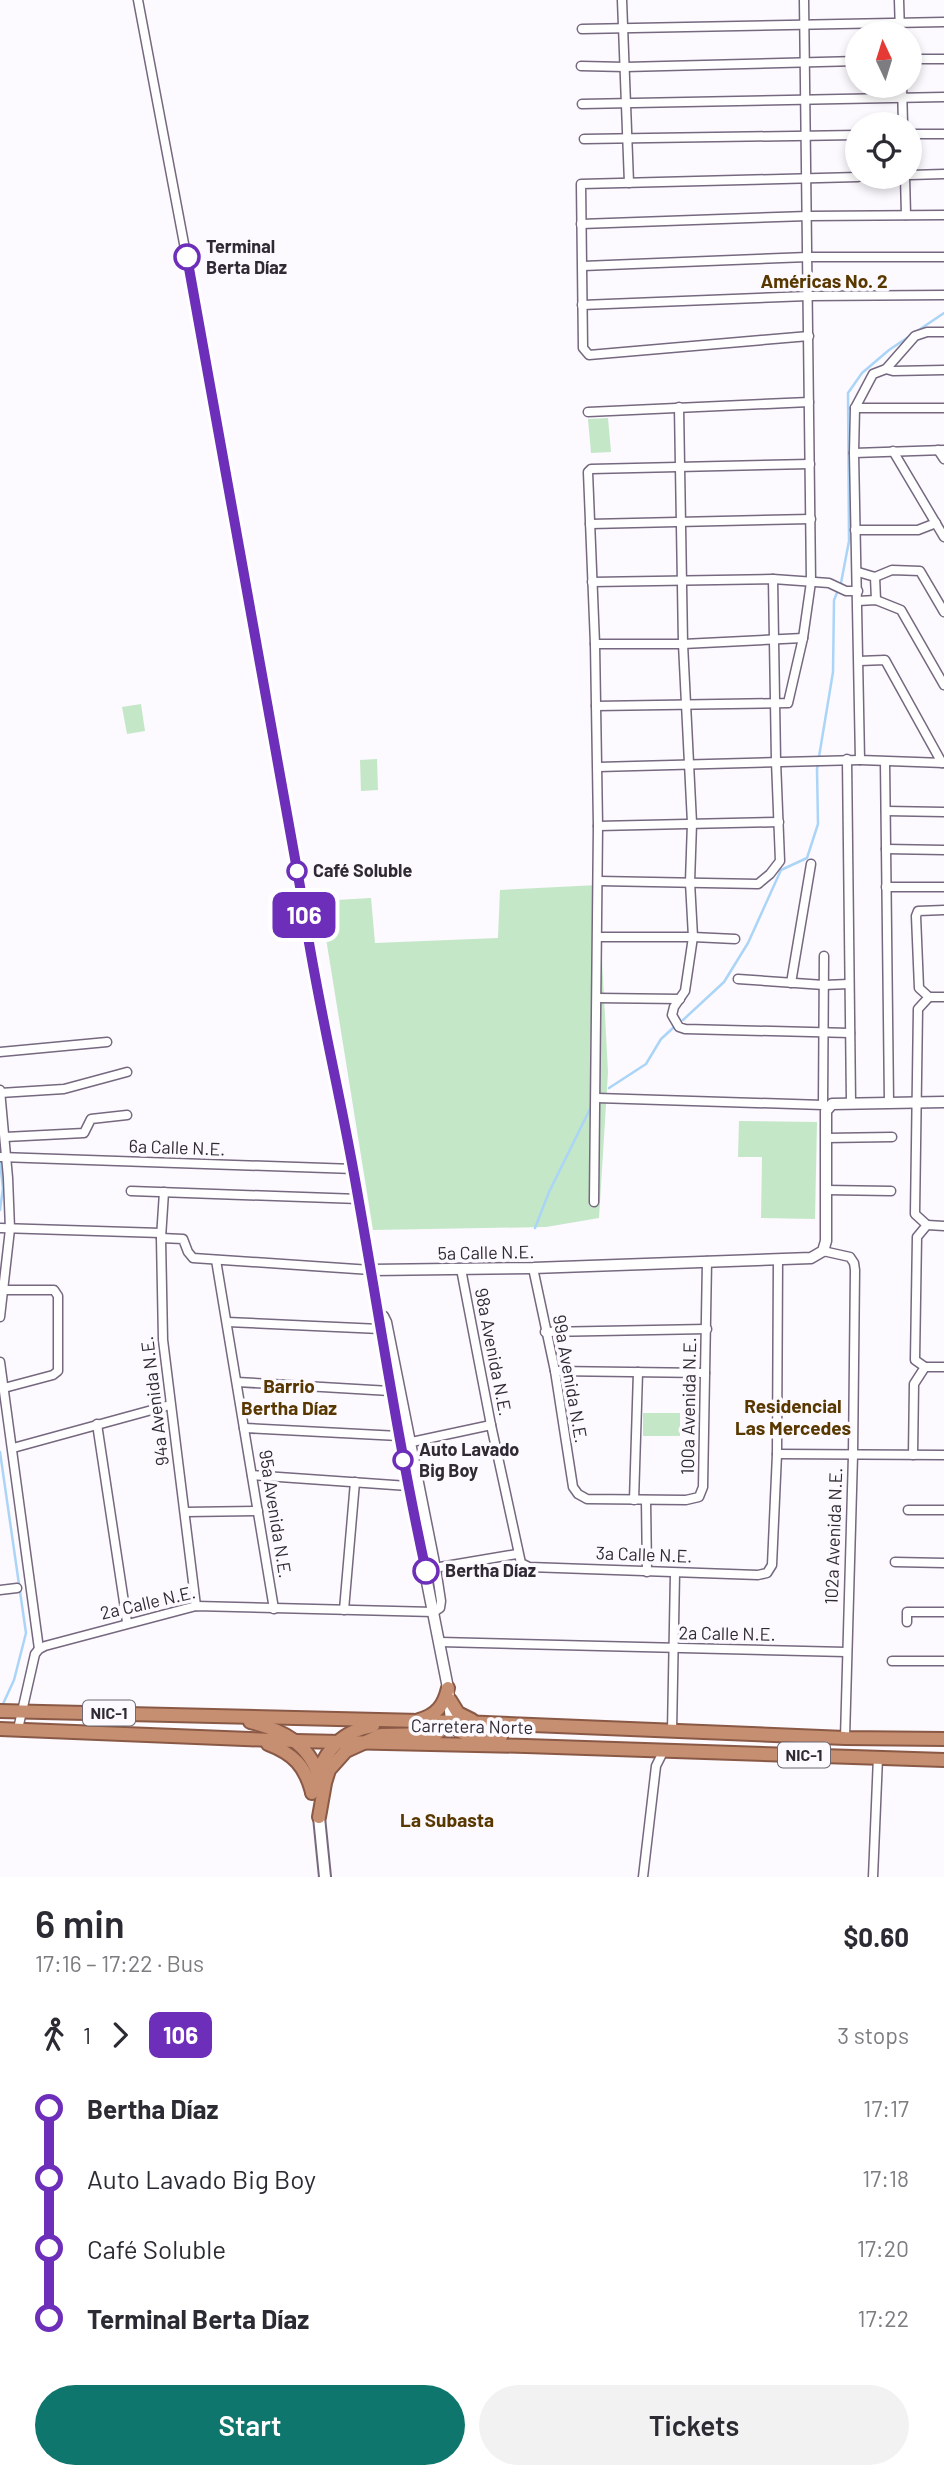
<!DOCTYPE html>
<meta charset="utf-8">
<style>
body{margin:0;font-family:Barlow,sans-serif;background:#f2f2f3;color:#2b2b33;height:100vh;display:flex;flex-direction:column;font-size:26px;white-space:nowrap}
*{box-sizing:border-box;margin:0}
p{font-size:23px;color:#7c7c81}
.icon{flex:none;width:38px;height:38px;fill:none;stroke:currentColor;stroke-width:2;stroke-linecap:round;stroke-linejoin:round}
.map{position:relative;height:1877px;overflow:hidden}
.side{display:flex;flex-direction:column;background:#fff;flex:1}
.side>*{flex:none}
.badge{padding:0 14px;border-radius:10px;font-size:24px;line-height:46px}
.needle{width:46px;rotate:356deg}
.tools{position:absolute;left:845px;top:21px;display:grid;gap:14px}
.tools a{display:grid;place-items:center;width:77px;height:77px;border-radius:50%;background:#fff;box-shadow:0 4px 10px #0003;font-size:35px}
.map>.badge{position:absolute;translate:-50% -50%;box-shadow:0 0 0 4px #fff}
.legs{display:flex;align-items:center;gap:10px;height:77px;padding:0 35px;font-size:23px}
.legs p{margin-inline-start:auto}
.head{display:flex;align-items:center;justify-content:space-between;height:119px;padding:0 35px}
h1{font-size:38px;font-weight:600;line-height:52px}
.cta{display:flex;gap:14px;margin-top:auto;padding:14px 35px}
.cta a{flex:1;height:80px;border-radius:42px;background:#0f766e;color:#fff;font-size:28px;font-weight:600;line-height:80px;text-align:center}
.cta a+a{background:#f2f2f3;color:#2b2b33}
ul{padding:0 35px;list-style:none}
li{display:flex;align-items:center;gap:24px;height:70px;font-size:26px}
li i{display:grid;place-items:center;width:10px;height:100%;margin:0 9px;background:currentColor}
li i::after{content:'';width:18px;height:18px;margin:-9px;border:5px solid;border-radius:50%;background:#fff}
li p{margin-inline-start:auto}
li:first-child i{background:linear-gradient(#0000 50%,currentColor 0)}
li:last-child i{background:linear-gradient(currentColor 50%,#0000 0)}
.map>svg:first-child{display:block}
.green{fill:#c4e7c7}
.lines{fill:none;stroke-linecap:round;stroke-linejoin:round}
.stream{stroke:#abd5f7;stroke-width:2.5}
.minor-casing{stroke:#75687f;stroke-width:11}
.tertiary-casing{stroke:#75687f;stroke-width:13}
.secondary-casing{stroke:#75687f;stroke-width:14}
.trunk-casing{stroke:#895946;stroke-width:16}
.minor{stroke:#fff;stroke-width:8}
.tertiary{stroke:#fff;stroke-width:10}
.secondary{stroke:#fff;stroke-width:10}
.trunk{stroke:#c78f72;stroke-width:12}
.line-1-casing{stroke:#fff;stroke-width:16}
.line-1{stroke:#6d2fba;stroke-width:10}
.stop-1-dot{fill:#fff;stroke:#6d2fba;stroke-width:3.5}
.labels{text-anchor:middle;stroke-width:7;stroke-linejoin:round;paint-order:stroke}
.shield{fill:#fcf9ff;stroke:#6d6871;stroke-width:2}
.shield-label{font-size:16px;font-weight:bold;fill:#302a34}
.stop-label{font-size:18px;font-weight:bold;fill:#302a34;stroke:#fcf9ff;text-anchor:start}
.street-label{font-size:18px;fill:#302a34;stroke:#fcf9ff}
.neighbourhood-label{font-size:19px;font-weight:bold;fill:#593800;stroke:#fcf9ff}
</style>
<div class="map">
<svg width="944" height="1877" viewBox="0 0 944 1877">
<rect width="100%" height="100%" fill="#fcf9ff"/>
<g class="green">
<path d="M608 418 611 452 591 453 588 419Z"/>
<path d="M141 704 145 731 127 734 122 707Z"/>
<path d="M377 759 378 790 361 791 360 760Z"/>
<path d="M598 885 608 1072 599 1218 546 1227 373 1230 320 901 371 898 375 943 498 938 500 890Z"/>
<path d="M739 1121 817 1122 815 1219 761 1218 762 1157H738Z"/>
<rect x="643" y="1413" width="37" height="23"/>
</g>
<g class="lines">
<g class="stream">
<path d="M683 1020 724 982 748 943 781 870 807 858 818 824 817 769 833 672 834 600 841 583 849 541 848 393 862 373 889 350 944 313"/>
<path d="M609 1088 646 1064 661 1039 673 1028"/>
<path d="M0 1163 3 1188 0 1210"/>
<path d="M535 1228 549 1192 591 1107"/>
<path d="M0 1452 26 1633 14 1680 3 1704"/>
</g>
<defs>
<g id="minor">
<path d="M138 0 216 413 301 892C319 1018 349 1143 371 1270L193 1258 188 1252 183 1239 161 1238"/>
<path d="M622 0 629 183"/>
<path d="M899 0 900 33"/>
<path d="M582 29 944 22"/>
<path d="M910 59H944"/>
<path d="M581 66 625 67 858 61"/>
<path d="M902 86 903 124"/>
<path d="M582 104 944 97"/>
<path d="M910 134H944"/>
<path d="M584 139 858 135"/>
<path d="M910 175 944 174"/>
<path d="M905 177 906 215"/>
<path d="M581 224 808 216 944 215"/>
<path d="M583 266 808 257H944"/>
<path d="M582 305 808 296 944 295"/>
<path d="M944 332H927L915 336 886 369 873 374 855 408 854 453 860 760 944 763"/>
<path d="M809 336 589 355 583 348 581 184 858 177"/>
<path d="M886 369 893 371 944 370"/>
<path d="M679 407 683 644 692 823 690 882 693 937 685 991 674 1007 672 1015 679 1027 685 1029 850 1033"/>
<path d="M855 408H944"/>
<path d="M588 412 809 402"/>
<path d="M938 450 944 459"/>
<path d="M893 451 944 537"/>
<path d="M854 453 944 450"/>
<path d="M590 524 811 519"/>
<path d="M855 530H918L936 523"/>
<path d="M858 572 875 577 876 600"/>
<path d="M875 577 892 570 920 571 944 612"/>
<path d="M592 582 773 579 829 583 846 591H858"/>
<path d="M858 601 876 600 901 610 944 685"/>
<path d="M595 644H683L803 638"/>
<path d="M859 661 885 660 942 763"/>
<path d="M596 706 788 703 803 638 811 582 804 0"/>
<path d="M847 759 851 1103"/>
<path d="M885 762 889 1103"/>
<path d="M598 767 860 760"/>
<path d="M886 811 944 812"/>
<path d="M598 826 779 822"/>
<path d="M886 849 944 850"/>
<path d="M599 881 758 884 770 874 780 861 776 761 773 579"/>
<path d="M886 887H944"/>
<path d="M598 937H693L735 939"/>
<path d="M738 979 824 985 849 984"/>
<path d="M791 983 811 864"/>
<path d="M929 997H944"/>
<path d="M597 998 680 999"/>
<path d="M0 1052 107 1042"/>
<path d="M0 1090 8 1178 10 1229 0 1317"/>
<path d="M0 1093 64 1089 127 1072"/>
<path d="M597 1098 823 1105 828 1108"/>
<path d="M823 1105 824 956"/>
<path d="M5 1137 84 1133 91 1119 127 1115"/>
<path d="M826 1138 892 1137"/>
<path d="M0 1157 354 1169"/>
<path d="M826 1190 891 1191"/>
<path d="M131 1191 359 1199"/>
<path d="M164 1192 161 1238 163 1340 196 1606"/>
<path d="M594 1202 598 826 595 644 588 472 591 469 810 464"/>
<path d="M927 1225 944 1226"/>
<path d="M0 1228 161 1233"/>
<path d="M823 1251 850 1257 854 1263 855 1270 853 1455 845 1738"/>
<path d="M216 1260 274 1609"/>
<path d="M533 1268 555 1371 573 1487 578 1494 587 1499 686 1500 699 1497 703 1487 707 1261"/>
<path d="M461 1269 491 1425 521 1563 529 1567 758 1575 767 1573 772 1565 777 1454 778 1259"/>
<path d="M2 1290H54L58 1296V1371L53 1375 4 1388"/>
<path d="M227 1322 380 1329"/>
<path d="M545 1332 707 1329"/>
<path d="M0 1362 39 1649"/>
<path d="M925 1367H944"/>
<path d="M555 1371 705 1373"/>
<path d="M237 1382 390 1391"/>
<path d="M97 1424 127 1622"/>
<path d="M244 1428 399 1436"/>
<path d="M407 1443 491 1425"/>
<path d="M13 1448 170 1405"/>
<path d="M777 1454 944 1455"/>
<path d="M913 1455 914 1384 925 1367 915 1360 917 1237 927 1225 915 1214 918 1009 929 997 919 988 916 916 918 911 944 910"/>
<path d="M252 1475 408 1486"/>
<path d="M634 1500 638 1372"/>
<path d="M646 1500 647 1572"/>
<path d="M908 1510H944"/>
<path d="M185 1512 258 1511"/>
<path d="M895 1562 944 1563"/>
<path d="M434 1568 517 1554"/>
<path d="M0 1590 17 1588"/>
<path d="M344 1610 355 1482"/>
<path d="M907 1622V1612H944"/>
<path d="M440 1642 846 1652"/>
<path d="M892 1661H944"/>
<path d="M18 1729 35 1654 39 1649 45 1646 196 1606 434 1612 440 1608 441 1601 436 1568 387 1322 384 1316H378"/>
<path d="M672 1731 675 1573"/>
<path d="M643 1877 656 1766 663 1752"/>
<path d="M873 1877 878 1757"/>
</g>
<path id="tertiary" d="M451 1722 448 1688 408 1486 371 1270 533 1268 811 1258 823 1251 826 1241V1111L832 1104 944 1102"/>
<path id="secondary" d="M319 1817 325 1877"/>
<g id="trunk">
<path d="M450 1700 458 1713 472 1720"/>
<path d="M0 1711 462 1722 845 1738 944 1739"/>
<path d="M419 1720C437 1715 444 1705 448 1688"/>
<path d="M250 1722C282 1730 309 1743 319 1777"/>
<path d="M451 1722C463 1740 482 1737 501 1737"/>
<path d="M0 1729 296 1741 526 1746 944 1760"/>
<path d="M268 1744C294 1754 305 1766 312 1792"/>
<path d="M312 1793C319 1759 337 1731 373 1726"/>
<path d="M319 1817 325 1783 329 1770 346 1751 381 1735 436 1734 451 1722"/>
</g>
</defs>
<use href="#minor" class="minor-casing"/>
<use href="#tertiary" class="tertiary-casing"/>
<use href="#secondary" class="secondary-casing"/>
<use href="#trunk" class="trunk-casing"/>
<use href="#minor" class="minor"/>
<use href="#tertiary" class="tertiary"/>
<use href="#secondary" class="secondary"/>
<use href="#trunk" class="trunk"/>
</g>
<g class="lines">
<defs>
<path id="line-1" d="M187 257 301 892C314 987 337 1079 354 1174 378 1306 397 1439 426 1571"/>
</defs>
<use href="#line-1" class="line-1-casing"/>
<use href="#line-1" class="line-1"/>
</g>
<g class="stop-1-dot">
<circle cx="187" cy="257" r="12"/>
<circle cx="297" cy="871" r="9"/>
<circle cx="403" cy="1460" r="9"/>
<circle cx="426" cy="1571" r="12"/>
</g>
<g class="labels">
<g class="shield">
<rect x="83" y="1700.5" width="52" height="25" rx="5"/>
<rect x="778" y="1742.5" width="52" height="25" rx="5"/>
</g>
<g class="shield-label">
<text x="109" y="1719">NIC-1</text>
<text x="804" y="1761">NIC-1</text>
</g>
<g class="stop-label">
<text x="206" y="253">Terminal<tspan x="206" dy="21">Berta Díaz</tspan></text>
<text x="313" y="877">Café Soluble</text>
<text x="419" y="1456">Auto Lavado<tspan x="419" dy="21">Big Boy</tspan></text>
<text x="445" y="1577">Bertha Díaz</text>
</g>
<g class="street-label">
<text transform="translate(177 1148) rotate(2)" y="6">6a Calle N.E.</text>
<text transform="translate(486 1253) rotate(-1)" y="6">5a Calle N.E.</text>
<text transform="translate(493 1352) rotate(79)" y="6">98a Avenida N.E.</text>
<text transform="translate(570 1379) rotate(80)" y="6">99a Avenida N.E.</text>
<text transform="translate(155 1401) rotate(-97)" y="6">94a Avenida N.E.</text>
<text transform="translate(689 1406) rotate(-89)" y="6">100a Avenida N.E.</text>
<text transform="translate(275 1514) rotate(81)" y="6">95a Avenida N.E.</text>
<text transform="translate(834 1536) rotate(-88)" y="6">102a Avenida N.E.</text>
<text transform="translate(644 1555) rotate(2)" y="6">3a Calle N.E.</text>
<text transform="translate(148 1603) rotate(-13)" y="6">2a Calle N.E.</text>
<text transform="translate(727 1634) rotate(1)" y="6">2a Calle N.E.</text>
<text transform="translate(472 1727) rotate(1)" y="6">Carretera Norte</text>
</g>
<g class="neighbourhood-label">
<text x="824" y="288">Américas No. 2</text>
<text x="289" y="1393">Barrio<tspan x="289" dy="22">Bertha Díaz</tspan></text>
<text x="793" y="1413">Residencial<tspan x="793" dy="22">Las Mercedes</tspan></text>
<text x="447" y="1827">La Subasta</text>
</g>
</g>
</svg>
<div class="tools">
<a><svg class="needle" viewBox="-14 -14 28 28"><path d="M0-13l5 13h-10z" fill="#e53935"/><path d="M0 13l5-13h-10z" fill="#7c7c81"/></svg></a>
<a><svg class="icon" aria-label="locate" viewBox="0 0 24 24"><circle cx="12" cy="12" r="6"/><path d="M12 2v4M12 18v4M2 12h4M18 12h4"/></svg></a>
</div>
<b class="badge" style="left:304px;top:915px;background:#6d2fba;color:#fff">106</b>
</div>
<section class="side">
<div class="head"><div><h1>6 min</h1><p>17:16 – 17:22 · Bus</p></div><b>$0.60</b></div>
<div class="legs"><svg class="icon" aria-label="walk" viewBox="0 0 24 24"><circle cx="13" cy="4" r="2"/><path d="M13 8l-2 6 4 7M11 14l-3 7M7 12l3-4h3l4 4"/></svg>1<svg class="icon" aria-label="forward" viewBox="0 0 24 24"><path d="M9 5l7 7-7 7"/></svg><b class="badge" style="background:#6d2fba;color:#fff">106</b><p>3 stops</p></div>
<ul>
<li><i style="color:#6d2fba"></i><b>Bertha Díaz</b><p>17:17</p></li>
<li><i style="color:#6d2fba"></i><span>Auto Lavado Big Boy</span><p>17:18</p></li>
<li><i style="color:#6d2fba"></i><span>Café Soluble</span><p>17:20</p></li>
<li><i style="color:#6d2fba"></i><b>Terminal Berta Díaz</b><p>17:22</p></li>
</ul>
<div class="cta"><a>Start</a><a>Tickets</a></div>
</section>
